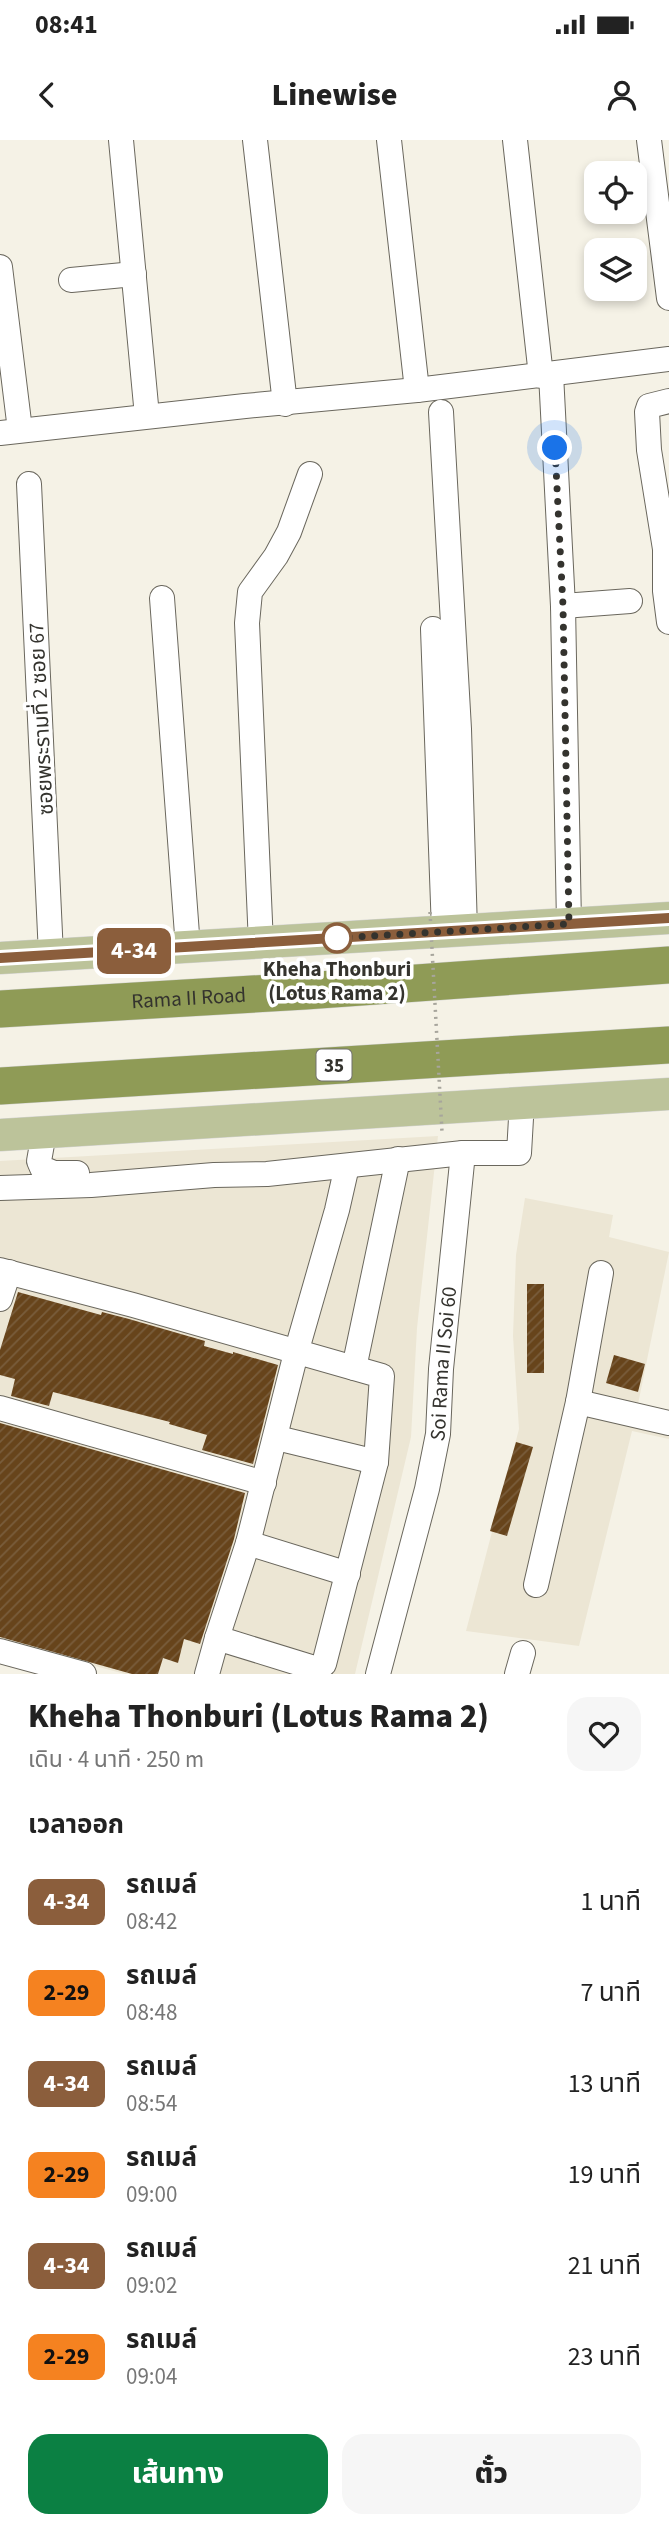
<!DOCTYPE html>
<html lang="th">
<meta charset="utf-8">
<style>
body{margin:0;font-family:"Source Sans 3","Noto Sans Thai",sans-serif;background:#f6f6f6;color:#222;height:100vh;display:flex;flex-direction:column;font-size:26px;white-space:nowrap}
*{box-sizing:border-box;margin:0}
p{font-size:23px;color:#767676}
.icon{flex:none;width:38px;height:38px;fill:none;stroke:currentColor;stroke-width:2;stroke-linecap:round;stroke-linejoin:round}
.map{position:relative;height:1534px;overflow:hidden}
.details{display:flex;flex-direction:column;background:#fff;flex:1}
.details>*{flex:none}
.badge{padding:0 14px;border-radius:10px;font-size:24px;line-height:46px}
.buttons{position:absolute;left:584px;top:21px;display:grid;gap:14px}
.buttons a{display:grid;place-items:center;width:63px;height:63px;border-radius:14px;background:#fff;box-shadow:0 4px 10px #0003;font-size:35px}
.you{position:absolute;width:35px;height:35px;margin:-18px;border:5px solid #fff;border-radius:50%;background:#1a73e8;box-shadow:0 0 0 10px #1a73e833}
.map>.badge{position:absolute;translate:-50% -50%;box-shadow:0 0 0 4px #fff}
h2{padding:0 28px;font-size:26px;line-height:63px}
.round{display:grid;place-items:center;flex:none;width:74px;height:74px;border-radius:21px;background:#f6f6f6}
.head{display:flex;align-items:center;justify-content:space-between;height:119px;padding:0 28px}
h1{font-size:33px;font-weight:800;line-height:52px}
.action{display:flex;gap:14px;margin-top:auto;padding:14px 28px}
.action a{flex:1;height:80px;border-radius:21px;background:#0b8043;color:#fff;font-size:28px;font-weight:800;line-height:80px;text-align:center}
.action a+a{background:#f6f6f6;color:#222}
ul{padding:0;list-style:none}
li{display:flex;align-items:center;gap:21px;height:91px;padding:0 28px}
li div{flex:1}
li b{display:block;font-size:26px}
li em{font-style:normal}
li .badge{min-width:77px;font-weight:700;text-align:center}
.status{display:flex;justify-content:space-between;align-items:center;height:49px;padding:0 35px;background:#fff;direction:ltr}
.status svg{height:19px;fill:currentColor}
header{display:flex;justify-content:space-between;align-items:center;height:91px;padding:0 28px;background:#fff;font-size:32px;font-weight:800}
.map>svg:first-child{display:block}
.built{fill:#ece6d4}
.building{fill:url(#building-hatch)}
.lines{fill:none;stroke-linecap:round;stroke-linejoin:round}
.minor-casing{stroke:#6a675d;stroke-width:26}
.major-casing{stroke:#d2d2d1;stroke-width:33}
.highway-casing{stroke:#d2d2d1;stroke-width:38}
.minor{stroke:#fff;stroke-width:24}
.major{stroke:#bcc39a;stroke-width:32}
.highway{stroke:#8f9b56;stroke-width:37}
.path-bridge{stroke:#a7a59c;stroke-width:3.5;stroke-dasharray:2 5;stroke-linecap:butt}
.line-casing{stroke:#fff;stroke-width:16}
.line{stroke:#8b5e3c;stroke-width:10}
.walk{stroke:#34332e;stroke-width:7;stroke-dasharray:0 12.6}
.stop-dot{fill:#fff;stroke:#8b5e3c;stroke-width:3.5}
.labels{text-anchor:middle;stroke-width:7;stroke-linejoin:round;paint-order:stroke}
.shield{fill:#fff;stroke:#71706d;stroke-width:2}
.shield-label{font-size:19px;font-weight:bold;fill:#34332e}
.street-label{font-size:21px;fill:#34332e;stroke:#fff}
.stop-label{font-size:21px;font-weight:bold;fill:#34332e;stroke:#fff}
</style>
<div class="status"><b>08:41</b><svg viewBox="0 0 49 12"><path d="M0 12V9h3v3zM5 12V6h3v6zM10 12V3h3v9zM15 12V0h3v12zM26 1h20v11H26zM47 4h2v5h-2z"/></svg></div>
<header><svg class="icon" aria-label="back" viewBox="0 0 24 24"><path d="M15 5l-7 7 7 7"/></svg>Linewise<svg class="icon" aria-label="person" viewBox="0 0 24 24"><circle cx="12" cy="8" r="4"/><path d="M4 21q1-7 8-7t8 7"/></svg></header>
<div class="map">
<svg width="669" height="1534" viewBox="0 0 669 1534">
<defs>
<pattern id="building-hatch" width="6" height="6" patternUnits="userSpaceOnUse" patternTransform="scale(1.75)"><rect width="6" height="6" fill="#67441b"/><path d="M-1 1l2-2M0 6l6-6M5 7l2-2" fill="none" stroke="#795d3c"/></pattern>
</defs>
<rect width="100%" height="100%" fill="#f5f2e6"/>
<g class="built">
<path d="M438 996 417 1188 411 1297 355 1534H125L0 1501V1021Z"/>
<path d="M525 1058 613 1075 609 1097 669 1112 638 1264 669 1271V1299L632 1291 579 1506 466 1491 519 1289 513 1196 516 1115Z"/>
</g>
<g class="building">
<rect x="527" y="1144" width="17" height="89"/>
<path d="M18 1152 101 1175 102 1172 129 1179 205 1201 204 1206 233 1214V1212L278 1225 253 1324 202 1310 207 1295 169 1284 170 1282 53 1252 49 1266 11 1256 15 1239 0 1235V1210Z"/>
<path d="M614 1215 645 1224 638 1252 606 1243Z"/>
<path d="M0 1283 245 1353 234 1399 200 1504 184 1499 178 1523 163 1518 158 1534H132L0 1497Z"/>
<path d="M516 1302 533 1307 507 1396 490 1391Z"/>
</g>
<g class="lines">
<defs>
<g id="minor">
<path d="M121 0 147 276"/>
<path d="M255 0 285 264"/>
<path d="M389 0 417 250"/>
<path d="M515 0 541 236"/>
<path d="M649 0 669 158"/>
<path d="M0 127 20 290"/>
<path d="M71 140 134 134"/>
<path d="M551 234 563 466 569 784"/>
<path d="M669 261 649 266 647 272 649 310 665 409V451L669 482"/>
<path d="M441 272 459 589 465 790"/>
<path d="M0 293 245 266 417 250 669 219"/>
<path d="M29 344 51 815"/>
<path d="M162 458 188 808"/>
<path d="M563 466 630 461"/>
<path d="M433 489 444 791"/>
<path d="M261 804 247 483 250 452 276 416 289 392 310 334"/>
<path d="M44 993 39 1021 42 1028 54 1033H77"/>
<path d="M0 1048 91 1045 214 1035 267 1034 463 1013"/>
<path d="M0 1130 133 1165 382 1236 376 1322 324 1524 314 1528 217 1498"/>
<path d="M0 1159 9 1132"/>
<path d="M354 1228 398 1019"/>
<path d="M578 1262 669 1283"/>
<path d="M0 1268 264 1343"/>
<path d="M277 1298 376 1322"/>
<path d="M248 1403 348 1434"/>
<path d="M536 1445 578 1262 601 1133"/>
<path d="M0 1511 84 1534"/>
<path d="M207 1534 217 1498 248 1403 296 1213 337 1070 347 1026"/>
<path id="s1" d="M378 1534 427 1349 438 1294 441 1229 463 1013H519L522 961"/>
<path d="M517 1534 523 1513"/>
</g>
<g id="major">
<path d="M0 818 669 778"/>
<path d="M0 995 669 954"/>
</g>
<g id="highway">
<path id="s2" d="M0 869 305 851 669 825"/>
<path d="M0 946 669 905"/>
</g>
</defs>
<use href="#minor" class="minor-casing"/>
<use href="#major" class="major-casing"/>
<use href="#highway" class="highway-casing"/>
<use href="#minor" class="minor"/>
<use href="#major" class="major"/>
<use href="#highway" class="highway"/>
<path class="path-bridge" d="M430 772 442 992"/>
</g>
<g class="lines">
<defs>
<path id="line" d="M0 818 669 778"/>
</defs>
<use href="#line" class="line-casing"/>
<use href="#line" class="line"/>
<path class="walk" d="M337 798 569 784 563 466 555 308"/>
</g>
<circle class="stop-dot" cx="337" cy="798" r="14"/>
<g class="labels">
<rect class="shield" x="316.5" y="909.5" width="35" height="31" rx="5"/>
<g class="shield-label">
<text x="334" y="932">35</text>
</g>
<g class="street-label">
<text transform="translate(41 579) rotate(-93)" y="7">ซอยพระรามที่ 2 ซอย 67</text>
<text dy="7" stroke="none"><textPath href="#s2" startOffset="189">Rama II Road</textPath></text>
<text dy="7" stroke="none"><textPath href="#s1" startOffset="318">Soi Rama II Soi 60</textPath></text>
</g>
<g class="stop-label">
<text x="337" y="836">Kheha Thonburi<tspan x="337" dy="24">(Lotus Rama 2)</tspan></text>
</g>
</g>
</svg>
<div class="buttons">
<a><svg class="icon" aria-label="locate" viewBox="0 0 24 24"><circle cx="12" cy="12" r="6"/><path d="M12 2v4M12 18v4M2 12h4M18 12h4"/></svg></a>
<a><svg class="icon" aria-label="layers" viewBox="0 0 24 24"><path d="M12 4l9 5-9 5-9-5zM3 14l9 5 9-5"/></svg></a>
</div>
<div class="you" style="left:555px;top:308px"></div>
<b class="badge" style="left:134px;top:811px;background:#8b5e3c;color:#fff">4-34</b>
</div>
<section class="details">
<div class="head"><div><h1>Kheha Thonburi (Lotus Rama 2)</h1><p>เดิน · 4 นาที · 250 m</p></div><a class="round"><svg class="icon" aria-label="heart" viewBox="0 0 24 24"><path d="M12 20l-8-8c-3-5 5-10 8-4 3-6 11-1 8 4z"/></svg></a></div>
<h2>เวลาออก</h2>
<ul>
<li><span class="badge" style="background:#8b5e3c;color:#fff">4-34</span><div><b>รถเมล์</b><p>08:42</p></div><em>1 นาที</em></li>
<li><span class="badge" style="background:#f58220;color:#111">2-29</span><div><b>รถเมล์</b><p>08:48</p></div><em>7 นาที</em></li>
<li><span class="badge" style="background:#8b5e3c;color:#fff">4-34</span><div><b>รถเมล์</b><p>08:54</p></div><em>13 นาที</em></li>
<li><span class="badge" style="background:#f58220;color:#111">2-29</span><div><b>รถเมล์</b><p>09:00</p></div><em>19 นาที</em></li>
<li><span class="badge" style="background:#8b5e3c;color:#fff">4-34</span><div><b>รถเมล์</b><p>09:02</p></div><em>21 นาที</em></li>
<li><span class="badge" style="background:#f58220;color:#111">2-29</span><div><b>รถเมล์</b><p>09:04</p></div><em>23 นาที</em></li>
</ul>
<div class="action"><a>เส้นทาง</a><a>ตั๋ว</a></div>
</section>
